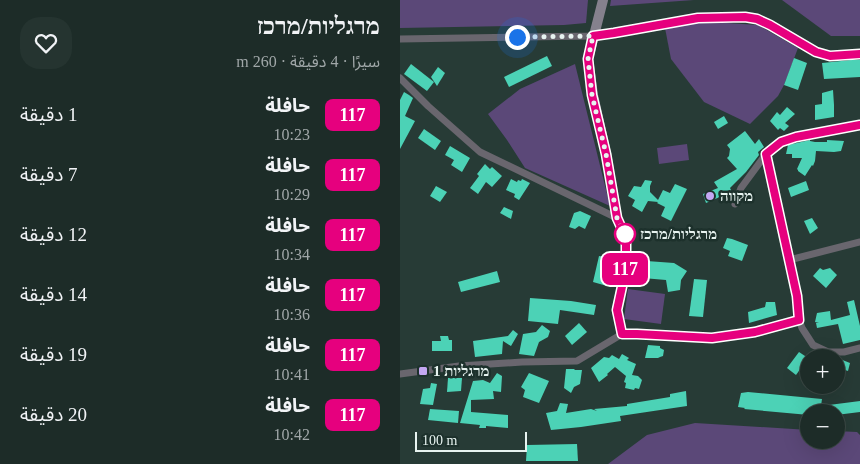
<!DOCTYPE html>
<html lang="ar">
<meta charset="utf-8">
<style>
body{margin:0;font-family:"Times New Roman","Noto Sans Arabic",Heebo,serif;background:#253430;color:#f1f3f6;direction:rtl;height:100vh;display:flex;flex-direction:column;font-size:19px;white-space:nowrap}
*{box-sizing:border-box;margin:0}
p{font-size:16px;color:#a0a7a8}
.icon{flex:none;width:28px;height:28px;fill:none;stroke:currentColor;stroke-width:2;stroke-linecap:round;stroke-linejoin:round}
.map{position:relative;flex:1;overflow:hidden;direction:ltr}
.details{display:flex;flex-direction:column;background:#1d2c28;width:400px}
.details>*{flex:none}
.badge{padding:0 10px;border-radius:8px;font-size:18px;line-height:32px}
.fabs{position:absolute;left:400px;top:349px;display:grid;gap:10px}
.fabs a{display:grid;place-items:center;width:45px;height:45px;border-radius:50%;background:#1d2c28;box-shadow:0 5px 20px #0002,0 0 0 1px #3b4845;font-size:25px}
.scale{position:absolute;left:15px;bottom:12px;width:112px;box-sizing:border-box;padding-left:5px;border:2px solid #e7f3f0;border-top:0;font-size:14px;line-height:18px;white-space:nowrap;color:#e7f3f0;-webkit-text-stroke:4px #1d312c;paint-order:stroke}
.you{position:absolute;width:25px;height:25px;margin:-12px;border:4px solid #fff;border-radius:50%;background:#1a73e8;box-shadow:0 0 0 8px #1a73e833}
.map>.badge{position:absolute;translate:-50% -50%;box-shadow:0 0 0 2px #fff}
.round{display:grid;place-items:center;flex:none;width:52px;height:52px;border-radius:20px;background:#253430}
.headline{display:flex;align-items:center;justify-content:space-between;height:85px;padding:0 20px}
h1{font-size:24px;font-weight:600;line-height:38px}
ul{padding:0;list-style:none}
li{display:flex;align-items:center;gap:15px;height:60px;padding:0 20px}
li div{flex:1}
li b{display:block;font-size:19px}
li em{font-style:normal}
li .badge{min-width:55px;font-weight:700;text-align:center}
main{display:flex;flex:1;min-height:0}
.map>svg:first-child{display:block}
.green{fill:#5b4878}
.building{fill:#4cd2b6}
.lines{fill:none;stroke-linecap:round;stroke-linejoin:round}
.street{stroke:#69666e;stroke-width:7}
.secondary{stroke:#85818d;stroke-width:10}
.line-casing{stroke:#fff;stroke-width:11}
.line{stroke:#e6007e;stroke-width:8}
.walk{stroke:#e7f3f0;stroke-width:5;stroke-dasharray:0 9}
.poi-dot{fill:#c3a7f2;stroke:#1d312c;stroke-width:2}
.stop-dot{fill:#fff;stroke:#e6007e;stroke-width:2.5}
.labels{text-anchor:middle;stroke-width:5;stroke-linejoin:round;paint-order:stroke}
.poi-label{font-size:15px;font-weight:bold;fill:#e7f3f0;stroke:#1d312c;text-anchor:start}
.stop-label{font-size:15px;font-weight:bold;fill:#e7f3f0;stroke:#1d312c;text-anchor:start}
</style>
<main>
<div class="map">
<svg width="460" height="464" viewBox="0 0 460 464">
<rect width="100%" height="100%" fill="#273b36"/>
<g class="green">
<path d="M0 0H188L186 23 164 25 0 28Z"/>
<path d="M211 0H294L210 6Z"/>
<path d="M382 0H460V36H431Z"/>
<path d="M296 21 358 25 398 48 384 85 378 96 350 124 304 102 271 59 265 28Z"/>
<path d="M175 64 210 206 125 168 107 140 88 114 120 89Z"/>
<path d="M287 144 289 160 259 164 257 148Z"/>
<path d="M228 289 265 294 261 324 224 319Z"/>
<path d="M295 423 409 430V440H436V431L457 432 460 435V464H208L247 435Z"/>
</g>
<g class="building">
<path d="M147 56 152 66 109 87 104 77Z"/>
<path d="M394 58 407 63 398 90 384 85Z"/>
<path d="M451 60H460V77L424 79 422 63Z"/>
<path d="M11 64 34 82 27 91 4 74Z"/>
<path d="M38 67 45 73 37 86 31 77Z"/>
<path d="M433 90 434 105V117L415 120V105L422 104V93Z"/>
<path d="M4 92 9 95 13 98 5 116 15 121 0 149V100Z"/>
<path d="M387 107 395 114 385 123 389 126 384 131 380 128 378 130 370 121 377 112 380 115Z"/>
<path d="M324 116 328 123 318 129 314 122Z"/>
<path d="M24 129 41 141 35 150 18 138Z"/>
<path d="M345 131 355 144 359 139 364 147 358 152 359 155 346 172 330 188 331 190 325 197 322 196 306 203 303 194 318 188 314 182 337 169 327 158 329 156 330 149 327 145Z"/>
<path d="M410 140V141L415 142H427V140L444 141 441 151 434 152 416 151 415 161 413 166 412 165 405 176 398 171V170L397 169 402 158H392V154H386L388 145Z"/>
<path d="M50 146 70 158 62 172 51 165 54 160 45 155Z"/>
<path d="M85 164 90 169 92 167 102 176 92 187 86 182 78 194 70 188 79 176 77 174Z"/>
<path d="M111 179 117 182 118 180 121 181 122 179 130 183 119 200 114 197 115 194 106 190Z"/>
<path d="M245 180 252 181 250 186V192L258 200 263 190 270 193 275 184 287 189 271 221 261 216 265 207 257 203 258 202 248 201 242 212 232 206 235 200 228 196 234 186 241 187Z"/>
<path d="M406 181 409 190 391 197 388 188Z"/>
<path d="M36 186 47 192 40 202 30 196Z"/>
<path d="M104 207 113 211 111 219 100 213Z"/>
<path d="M180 211 191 216 185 229 179 226 175 229 169 227 174 213Z"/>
<path d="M412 218 418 228 410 234 404 221Z"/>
<path d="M327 238 332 239 348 245 342 261 328 256 330 251 323 248Z"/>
<path d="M199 256 206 257 205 261 212 263 207 286 193 282Z"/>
<path d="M233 260 274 263 287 271 281 280 280 290 268 292 266 280 231 277Z"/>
<path d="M420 268 423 270 430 268 437 275 426 288 413 276Z"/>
<path d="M97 271 100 282 61 292 58 282Z"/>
<path d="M294 279 307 280 303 317 289 316Z"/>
<path d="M130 298 171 301 196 305 194 315 160 310 158 324 128 321Z"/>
<path d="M454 300 460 326V340L443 344 438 324 417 328 416 323H419L415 322 417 313 430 311 431 320 450 315 447 302Z"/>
<path d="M366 302H375L377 315 349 323 348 312 365 307Z"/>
<path d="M179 323 187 332 172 345 165 336Z"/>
<path d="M142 325 150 331 148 337 139 342 134 356 119 354 123 334 136 332Z"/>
<path d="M113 330 118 334 111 346 103 341 102 354 75 357 73 341 108 336Z"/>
<path d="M40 336H48L49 340H52V351H32V341H41Z"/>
<path d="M248 345 260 346V348L264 350 263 356 260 357 258 358H245Z"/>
<path d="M399 352 408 358 396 375 387 368Z"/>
<path d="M222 354 229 358 227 360 236 364 232 375 238 376 242 380 239 389 235 388 234 390 225 388 226 383 224 382 226 376 215 367 207 374 208 375 199 382 191 368 204 357 209 358 212 355 219 359Z"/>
<path d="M440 359 450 363 448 371 445 370 442 376 436 373V369Z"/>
<path d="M166 369H175L174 370H182L180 384 174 387 171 393 164 388Z"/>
<path d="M97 373 102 376 101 392 93 391 94 399 71 400V412L108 415V428L86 426V428H79L80 425 60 423 73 381 83 380 90 383Z"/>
<path d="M129 373 149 381 139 403 123 397 125 390 121 387Z"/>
<path d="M48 378H62L61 391 47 392Z"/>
<path d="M31 383 37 384 33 405 20 404 23 389 30 388Z"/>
<path d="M286 391 287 406 220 416 221 421 181 427 151 430 146 413 157 411 160 403 168 404 166 413 191 409 197 411 194 409 227 406V404L270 397V394Z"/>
<path d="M348 392 422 399 421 406 460 401V412L436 415V412H409V415L344 409 345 408 338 407 341 393Z"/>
<path d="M30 409 59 411 58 423 28 420Z"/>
<path d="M177 444 178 461H126L127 445Z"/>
</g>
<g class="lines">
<g class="street">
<path d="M0 39 193 36 215 33 298 18 345 17 357 19 370 25 403 46 416 52 430 56 460 54"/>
<path d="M0 78 28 106 80 152 217 218"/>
<path d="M366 154 397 296 399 320 402 328 413 345 428 352H444L460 348"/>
<path d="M335 204 341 188 366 154 381 142 396 137 460 125"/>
<path d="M389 260 460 242"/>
<path d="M0 374 59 366 122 362 177 361 222 334H237L312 338 355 332 399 320"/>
</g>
<path class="secondary" d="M203 0 188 59 193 95 206 153 217 218 226 238V268L217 310 222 334"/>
</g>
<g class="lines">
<defs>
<path id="line" d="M460 54 430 56 416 52 370 25 357 19 345 17 298 18 214 33 193 36 188 59 192 95 206 154 217 218 226 238V268L217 310 222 334H237L312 338 355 332 399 320 397 296 366 154 381 142 396 137 460 125"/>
</defs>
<use href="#line" class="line-casing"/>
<use href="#line" class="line"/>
<path class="walk" d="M117 37 193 36 188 59 192 95 206 154 217 218 226 238 225 234"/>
</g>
<g class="poi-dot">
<circle cx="310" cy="196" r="5"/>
<rect x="18" y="366" width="10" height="10" rx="2.5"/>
</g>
<circle class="stop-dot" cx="225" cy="234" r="10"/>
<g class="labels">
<g class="poi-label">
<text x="320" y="201">מקווה</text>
<text x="33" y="376">מרגליות 1</text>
</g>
<g class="stop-label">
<text x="240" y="239">מרגליות/מרכז</text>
</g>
</g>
</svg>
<div class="fabs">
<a>+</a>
<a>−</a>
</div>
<div class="scale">100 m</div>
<div class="you" style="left:117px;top:37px"></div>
<b class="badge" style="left:225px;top:269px;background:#e6007e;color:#fff">117</b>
</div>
<section class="details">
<div class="headline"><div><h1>מרגליות/מרכז</h1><p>سيرًا · 4 دقيقة · 260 m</p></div><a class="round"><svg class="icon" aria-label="heart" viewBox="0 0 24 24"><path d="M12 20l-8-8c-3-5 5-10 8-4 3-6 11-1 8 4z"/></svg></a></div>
<ul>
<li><span class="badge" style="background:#e6007e;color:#fff">117</span><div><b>حافلة</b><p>10:23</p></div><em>1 دقيقة</em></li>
<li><span class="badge" style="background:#e6007e;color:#fff">117</span><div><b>حافلة</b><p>10:29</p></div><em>7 دقيقة</em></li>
<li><span class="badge" style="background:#e6007e;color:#fff">117</span><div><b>حافلة</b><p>10:34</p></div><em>12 دقيقة</em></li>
<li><span class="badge" style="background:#e6007e;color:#fff">117</span><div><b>حافلة</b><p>10:36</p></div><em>14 دقيقة</em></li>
<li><span class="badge" style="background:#e6007e;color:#fff">117</span><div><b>حافلة</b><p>10:41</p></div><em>19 دقيقة</em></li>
<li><span class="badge" style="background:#e6007e;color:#fff">117</span><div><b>حافلة</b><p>10:42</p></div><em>20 دقيقة</em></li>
</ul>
</section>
</main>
